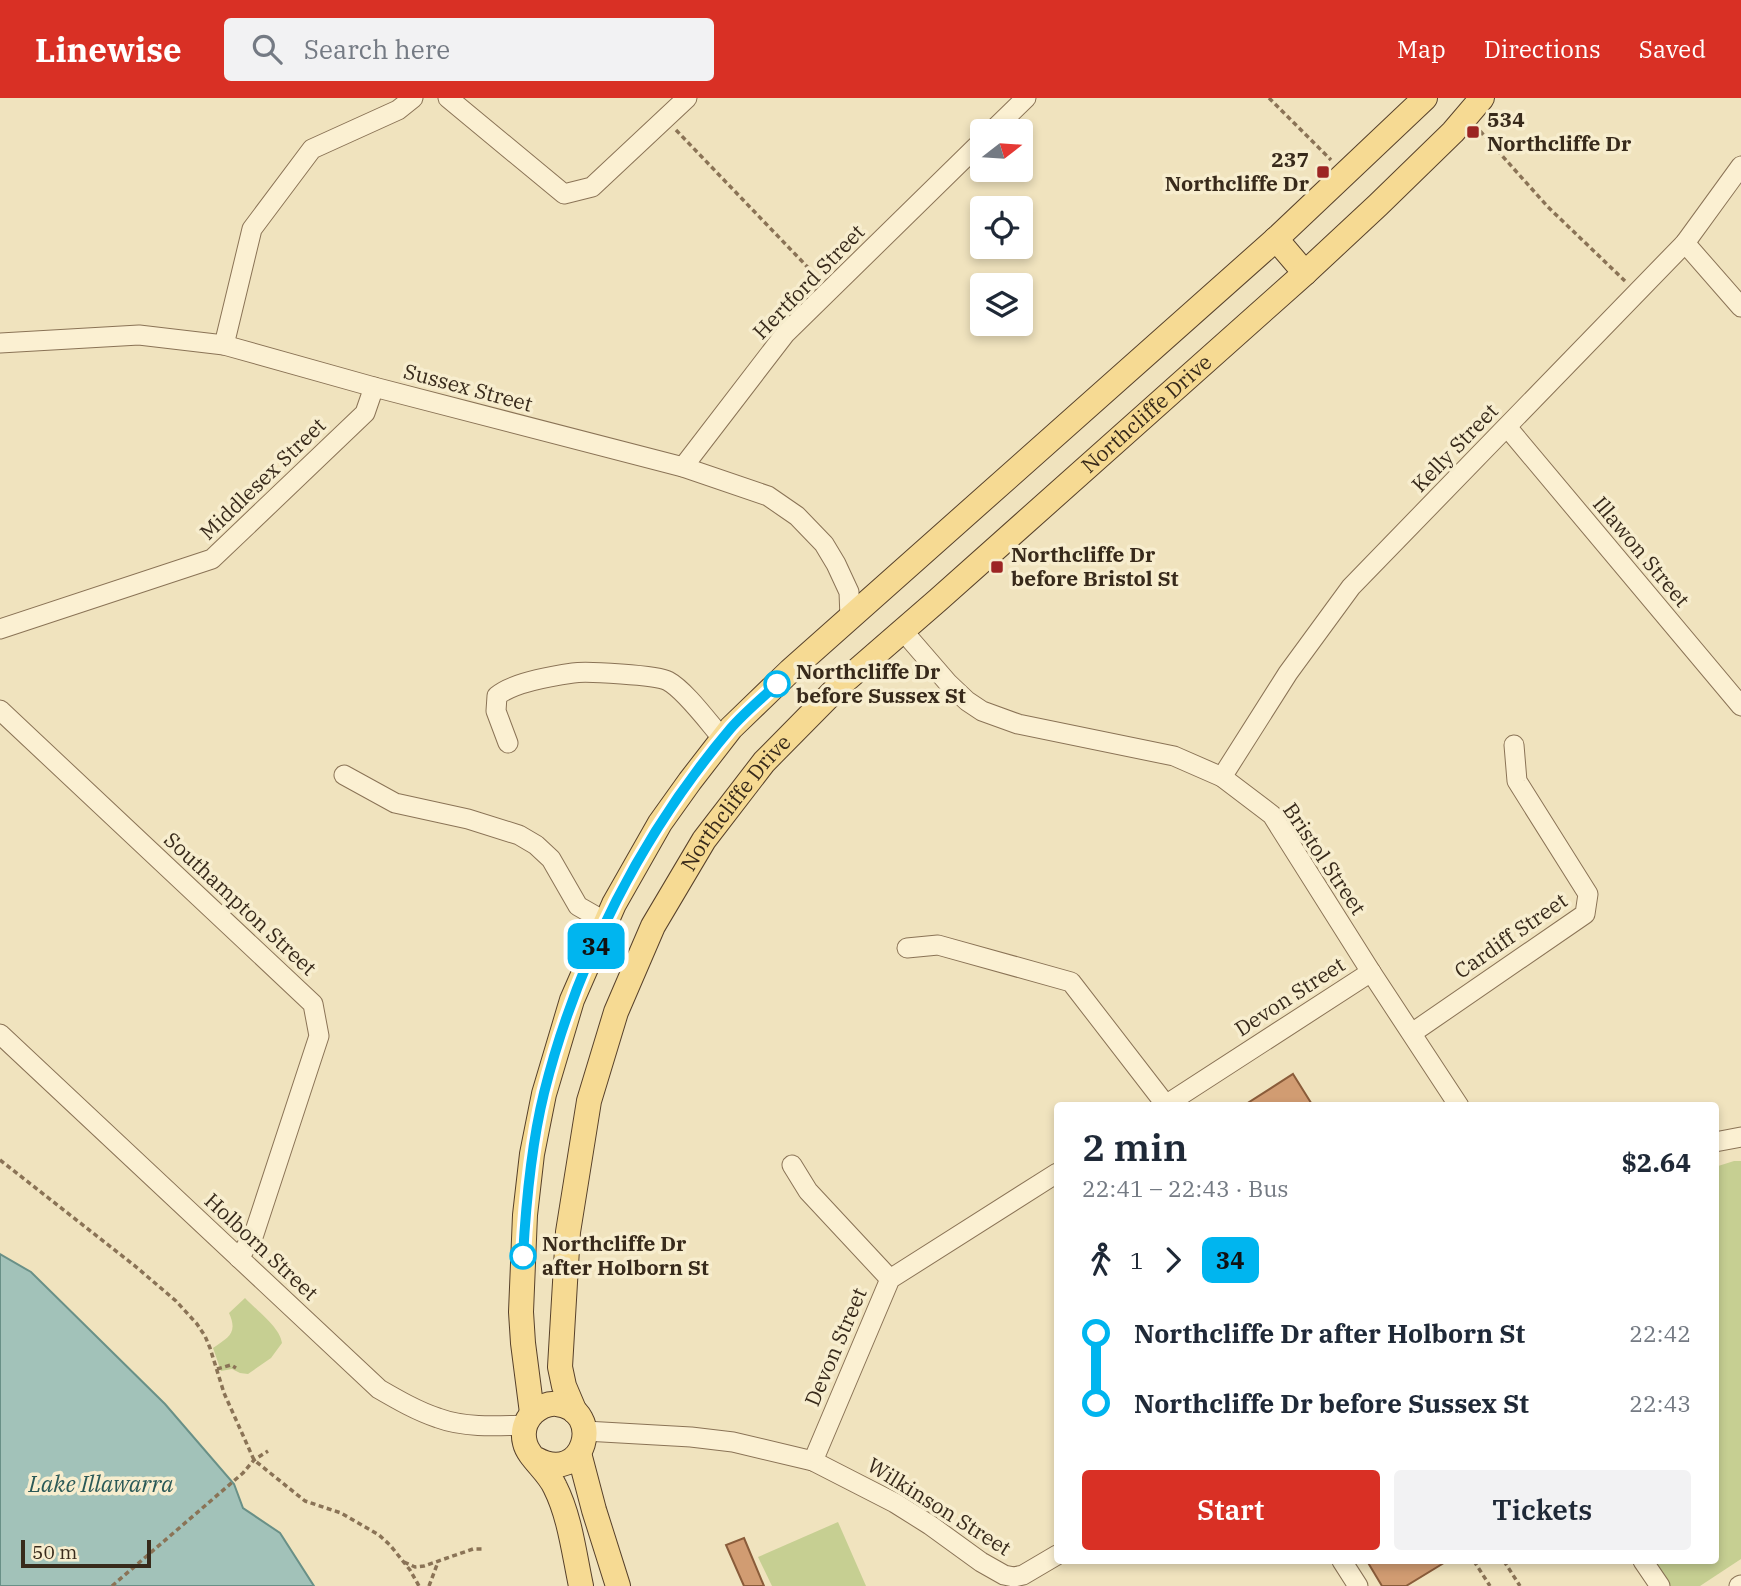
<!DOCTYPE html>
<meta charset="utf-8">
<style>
body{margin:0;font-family:"IBM Plex Serif",serif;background:#f2f2f3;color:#1f2937;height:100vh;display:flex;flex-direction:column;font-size:26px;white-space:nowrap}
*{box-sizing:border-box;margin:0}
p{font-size:23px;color:#747a83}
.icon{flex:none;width:38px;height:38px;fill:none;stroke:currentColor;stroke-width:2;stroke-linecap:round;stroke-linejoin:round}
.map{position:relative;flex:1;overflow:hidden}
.details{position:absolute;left:1054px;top:1004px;width:665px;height:462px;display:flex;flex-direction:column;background:#fff;border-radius:7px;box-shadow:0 4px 10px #0003}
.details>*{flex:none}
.badge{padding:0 14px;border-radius:10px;font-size:24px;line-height:46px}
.needle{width:46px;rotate:73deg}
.buttons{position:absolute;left:970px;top:21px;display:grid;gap:14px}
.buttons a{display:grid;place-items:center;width:63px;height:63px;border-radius:7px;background:#fff;box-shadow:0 4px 10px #0003;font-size:35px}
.scale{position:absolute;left:21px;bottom:18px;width:130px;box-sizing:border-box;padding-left:7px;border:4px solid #382a1b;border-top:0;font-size:19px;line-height:24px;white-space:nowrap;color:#382a1b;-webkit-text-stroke:5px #f7edce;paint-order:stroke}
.map>.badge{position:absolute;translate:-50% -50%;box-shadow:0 0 0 4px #fff}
.legs{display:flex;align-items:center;gap:10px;height:77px;padding:0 28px;font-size:23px}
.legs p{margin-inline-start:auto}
.overview{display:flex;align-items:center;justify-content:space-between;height:119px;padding:0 28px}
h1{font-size:38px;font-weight:600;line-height:52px}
.cta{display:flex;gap:14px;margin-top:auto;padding:14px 28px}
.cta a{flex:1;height:80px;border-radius:7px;background:#d93025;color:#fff;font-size:28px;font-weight:600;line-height:80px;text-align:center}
.cta a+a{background:#f2f2f3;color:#1f2937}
ul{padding:0 28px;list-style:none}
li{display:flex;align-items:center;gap:24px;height:70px;font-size:26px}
li i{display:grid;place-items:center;width:10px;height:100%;margin:0 9px;background:currentColor}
li i::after{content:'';width:18px;height:18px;margin:-9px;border:5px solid;border-radius:50%;background:#fff}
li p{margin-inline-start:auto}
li:first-child i{background:linear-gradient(#0000 50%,currentColor 0)}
li:last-child i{background:linear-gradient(currentColor 50%,#0000 0)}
header{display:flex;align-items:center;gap:42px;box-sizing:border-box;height:98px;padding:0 35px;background:#d93025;color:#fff}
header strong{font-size:33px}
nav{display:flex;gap:38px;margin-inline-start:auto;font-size:24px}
.search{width:490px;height:63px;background:#f2f2f3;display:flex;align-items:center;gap:18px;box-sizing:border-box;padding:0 24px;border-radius:7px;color:#747a83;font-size:26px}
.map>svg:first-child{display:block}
.green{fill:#c6cf92}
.water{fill:#a2c2b9;stroke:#699087;stroke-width:2}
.building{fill:#d19c72;stroke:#8a5c3a;stroke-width:2}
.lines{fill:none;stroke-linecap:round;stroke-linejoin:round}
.minor-casing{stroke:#8a7356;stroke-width:21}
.major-casing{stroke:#57412b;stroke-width:26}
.path{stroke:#8a7356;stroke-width:3.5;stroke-dasharray:5 3.5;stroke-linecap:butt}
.minor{stroke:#fbf0d2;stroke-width:19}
.major{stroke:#f6da93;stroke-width:24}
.line-1-casing{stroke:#fff;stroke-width:16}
.line-1{stroke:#00b5ef;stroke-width:10}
.poi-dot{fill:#9c2523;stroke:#f7edce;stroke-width:2.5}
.stop-1-dot{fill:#fff;stroke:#00b5ef;stroke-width:3.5}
.labels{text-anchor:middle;stroke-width:7;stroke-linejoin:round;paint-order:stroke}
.poi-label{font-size:21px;font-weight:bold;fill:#382a1b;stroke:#f7edce;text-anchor:start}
.street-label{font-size:21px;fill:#382a1b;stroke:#f7edce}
.stop-label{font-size:21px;font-weight:bold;fill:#382a1b;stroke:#f7edce;text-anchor:start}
.water-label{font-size:23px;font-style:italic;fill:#2a5957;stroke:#f7edce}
</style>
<header>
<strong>Linewise</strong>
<div class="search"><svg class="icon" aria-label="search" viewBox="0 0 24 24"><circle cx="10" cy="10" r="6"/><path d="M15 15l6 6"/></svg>Search here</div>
<nav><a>Map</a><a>Directions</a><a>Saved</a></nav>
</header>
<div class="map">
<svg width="1741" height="1488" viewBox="0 0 1741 1488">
<rect width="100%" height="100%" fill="#f0e3be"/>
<g class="green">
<path d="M1734 1063H1741V1461L1700 1488H1670L1654 1463H1715V1069Z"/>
<path d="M245 1200C256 1212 280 1229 282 1245L271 1260 248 1276 240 1275 232 1271 221 1273 213 1250C229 1239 238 1235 229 1215Z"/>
<path d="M838 1424 866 1488H772L758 1459Z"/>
</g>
<path class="water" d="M0 1156 31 1174 165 1306 234 1386 243 1410 280 1435 314 1488H0Z"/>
<g class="building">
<path d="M1293 976 1313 1008H1243Z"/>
<path d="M744 1440 764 1488H744L726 1447Z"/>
<path d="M1367 1463H1447L1406 1488H1382Z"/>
</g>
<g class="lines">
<defs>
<g id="minor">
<path d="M448 0 564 96 592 89 687 0"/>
<path d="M992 33 1026 0"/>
<path d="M1685 145 1741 209"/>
<path d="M0 245 139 237 224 247 374 289 683 369 768 398 797 418 824 446 836 466 849 494 850 520"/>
<path d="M224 247 252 131 312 51 398 12 413 0"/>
<path d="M1507 329 1741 608"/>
<path d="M683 369 785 236 982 43"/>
<path d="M0 531 212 461 365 315 374 289"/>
<path d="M903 533 948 585 967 603 982 613 1018 626 1174 658 1222 679 1272 717 1371 874 1459 1008"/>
<path d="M0 612 313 906 319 938 254 1136 239 1160"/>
<path d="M508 645 496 613 497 598C512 585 552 578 573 575 586 573 657 577 668 583 685 592 709 625 723 641"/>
<path d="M344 677 395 705 468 721 519 737 536 747 551 761 578 808 606 824"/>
<path d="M1222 679 1288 575 1351 489 1685 145 1741 68"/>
<path d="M907 850 938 847 1071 884 1166 1007"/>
<path d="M1412 935 1585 816 1588 796 1517 683 1514 647"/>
<path d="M0 936 379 1291C398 1302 417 1313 438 1320 465 1330 497 1328 525 1327"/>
<path d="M1164 1008 1371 874"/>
<path d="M1715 1044 1741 1039"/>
<path d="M792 1067 808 1093 890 1181"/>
<path d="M585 1333 691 1339 733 1344 813 1363 895 1405 930 1427 981 1464 1004 1477 1014 1479 1023 1477 1057 1457"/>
<path d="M813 1363 890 1181 1057 1075"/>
<path d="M1342 1463 1358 1488"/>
<path d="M1643 1463 1660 1488"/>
<path d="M1739 1488 1741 1487"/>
</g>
<g id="major">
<path d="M1276 141 1305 175"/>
<path id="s1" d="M575 1314 564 1288 560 1269 568 1134 589 1003 616 914 653 828 704 742 764 664 839 588 938 502 1305 175 1378 107 1453 34 1482 0"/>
<path d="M532 1315 523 1245 521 1214 525 1117 532 1056 544 996 572 902 614 806 660 725 690 683 731 630 790 573 1276 141 1425 0"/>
<path d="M579 1355 594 1412 618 1488"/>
<path d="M536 1361C585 1388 605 1312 557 1306 548 1305 540 1309 533 1315 525 1323 522 1334 525 1345 528 1359 548 1373 555 1389 570 1419 574 1455 581 1488"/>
</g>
</defs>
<use href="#minor" class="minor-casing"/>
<use href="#major" class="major-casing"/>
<g class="path">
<path d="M1269 0 1331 62"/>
<path d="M676 32 819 181"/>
<path d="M1480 33 1548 109 1625 183"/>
<path d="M0 1062 135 1168 176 1203 197 1226 205 1238 210 1250 224 1295 254 1362 305 1403 341 1415 379 1437 390 1447 410 1472 419 1488"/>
<path d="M217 1271 231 1267 236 1270"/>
<path d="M1474 1463 1490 1488"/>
<path d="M1504 1463 1520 1488"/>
<path d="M404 1464 415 1469 424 1468 473 1451H485"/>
<path d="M112 1488 243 1375 254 1362 268 1353"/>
<path d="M429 1488 438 1464"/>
</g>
<use href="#minor" class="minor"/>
<use href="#major" class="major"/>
</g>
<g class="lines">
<defs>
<path id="line-1" d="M523 1158C526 1104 531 1048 544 995 577 863 642 735 731 630 744 615 761 601 777 586"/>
</defs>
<use href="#line-1" class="line-1-casing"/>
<use href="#line-1" class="line-1"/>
</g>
<g class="poi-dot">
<rect x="1466" y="27" width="14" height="14" rx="3.5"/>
<rect x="1316" y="67" width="14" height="14" rx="3.5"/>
<rect x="990" y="462" width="14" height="14" rx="3.5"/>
</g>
<g class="stop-1-dot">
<circle cx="777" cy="586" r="12"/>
<circle cx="523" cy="1158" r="12"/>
</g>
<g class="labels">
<g class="poi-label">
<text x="1487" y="29">534<tspan x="1487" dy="24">Northcliffe Dr</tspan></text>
<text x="1309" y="69" text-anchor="end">237<tspan x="1309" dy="24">Northcliffe Dr</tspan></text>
<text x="1011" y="464">Northcliffe Dr<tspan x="1011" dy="24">before Bristol St</tspan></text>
</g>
<g class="street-label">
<text transform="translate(809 184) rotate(-46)" y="7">Hertford Street</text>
<text transform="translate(468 290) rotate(15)" y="7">Sussex Street</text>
<text dy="7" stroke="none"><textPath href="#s1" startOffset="1218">Northcliffe Drive</textPath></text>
<text transform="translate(1455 350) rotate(-46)" y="7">Kelly Street</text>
<text transform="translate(263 381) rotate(-44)" y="7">Middlesex Street</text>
<text transform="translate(1641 454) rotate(50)" y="7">Illawon Street</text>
<text dy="7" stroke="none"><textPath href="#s1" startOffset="651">Northcliffe Drive</textPath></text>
<text transform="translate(1324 761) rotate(56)" y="7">Bristol Street</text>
<text transform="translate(240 806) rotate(43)" y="7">Southampton Street</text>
<text transform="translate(1511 838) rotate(-35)" y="7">Cardiff Street</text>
<text transform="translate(1290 899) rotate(-33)" y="7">Devon Street</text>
<text transform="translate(261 1149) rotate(43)" y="7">Holborn Street</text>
<text transform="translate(836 1249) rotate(-67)" y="7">Devon Street</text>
<text transform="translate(939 1409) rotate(32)" y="7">Wilkinson Street</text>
</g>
<g class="stop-label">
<text x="796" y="581">Northcliffe Dr<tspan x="796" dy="24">before Sussex St</tspan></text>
<text x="542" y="1153">Northcliffe Dr<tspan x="542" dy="24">after Holborn St</tspan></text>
</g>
<g class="water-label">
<text x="101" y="1394">Lake Illawarra</text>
</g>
</g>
</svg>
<div class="buttons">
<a><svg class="needle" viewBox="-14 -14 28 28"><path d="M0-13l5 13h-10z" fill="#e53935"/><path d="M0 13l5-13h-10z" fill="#747a83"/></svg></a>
<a><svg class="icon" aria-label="locate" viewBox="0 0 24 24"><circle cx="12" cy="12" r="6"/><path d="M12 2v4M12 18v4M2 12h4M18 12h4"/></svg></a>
<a><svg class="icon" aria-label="layers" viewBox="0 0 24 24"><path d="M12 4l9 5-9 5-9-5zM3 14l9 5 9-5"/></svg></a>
</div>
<div class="scale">50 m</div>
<b class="badge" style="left:596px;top:848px;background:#00b5ef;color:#111">34</b>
<section class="details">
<div class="overview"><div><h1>2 min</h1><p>22:41 – 22:43 · Bus</p></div><b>$2.64</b></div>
<div class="legs"><svg class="icon" aria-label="walk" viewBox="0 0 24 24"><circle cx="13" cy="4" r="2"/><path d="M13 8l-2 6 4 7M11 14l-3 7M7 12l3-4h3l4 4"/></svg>1<svg class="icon" aria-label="forward" viewBox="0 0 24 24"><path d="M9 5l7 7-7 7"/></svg><b class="badge" style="background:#00b5ef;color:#111">34</b></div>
<ul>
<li><i style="color:#00b5ef"></i><b>Northcliffe Dr after Holborn St</b><p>22:42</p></li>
<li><i style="color:#00b5ef"></i><b>Northcliffe Dr before Sussex St</b><p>22:43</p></li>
</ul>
<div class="cta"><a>Start</a><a>Tickets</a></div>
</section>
</div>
